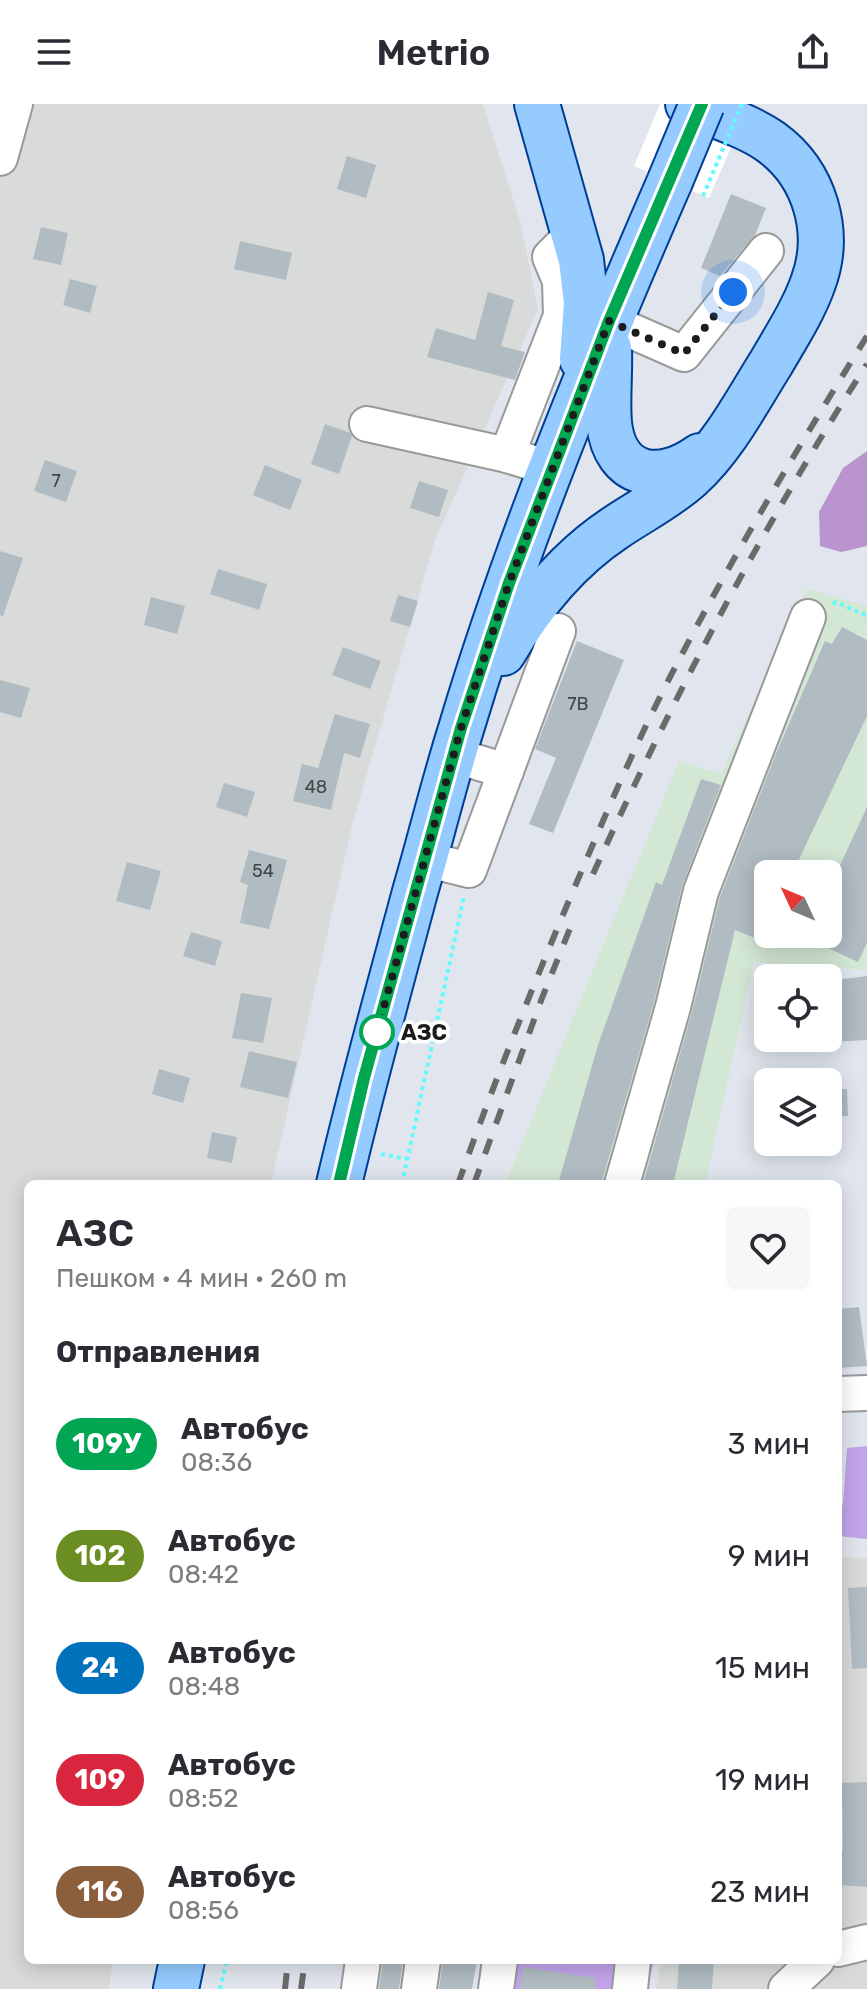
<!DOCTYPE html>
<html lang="ru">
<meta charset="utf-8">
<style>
body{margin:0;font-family:Rubik,sans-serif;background:#f7f7f7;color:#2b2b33;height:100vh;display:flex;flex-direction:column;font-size:30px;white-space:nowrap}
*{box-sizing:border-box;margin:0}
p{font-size:26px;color:#7c7c81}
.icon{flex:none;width:44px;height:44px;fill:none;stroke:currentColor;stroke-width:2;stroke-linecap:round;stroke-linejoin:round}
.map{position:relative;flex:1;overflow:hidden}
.panel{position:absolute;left:24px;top:1076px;width:818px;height:784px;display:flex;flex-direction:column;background:#fff;border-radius:12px;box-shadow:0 4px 20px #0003}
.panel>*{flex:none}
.badge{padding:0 16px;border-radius:26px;font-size:28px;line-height:52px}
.needle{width:52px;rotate:314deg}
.fabs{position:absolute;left:754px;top:756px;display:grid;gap:16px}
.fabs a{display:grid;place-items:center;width:88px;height:88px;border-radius:12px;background:#fff;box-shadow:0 4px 20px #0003;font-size:40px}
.you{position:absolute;width:40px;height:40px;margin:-20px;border:6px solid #fff;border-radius:50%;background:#1a73e8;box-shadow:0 0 0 12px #1a73e833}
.map>.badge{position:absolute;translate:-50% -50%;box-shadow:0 0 0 4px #fff}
h2{padding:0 32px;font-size:30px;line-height:72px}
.round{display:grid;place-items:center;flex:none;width:84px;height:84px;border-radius:12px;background:#f7f7f7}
.overview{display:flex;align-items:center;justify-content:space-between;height:136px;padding:0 32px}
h1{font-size:38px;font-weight:600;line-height:60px}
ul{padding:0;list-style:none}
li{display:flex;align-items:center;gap:24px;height:112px;padding:0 32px}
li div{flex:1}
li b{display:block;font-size:30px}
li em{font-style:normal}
li .badge{min-width:88px;font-weight:700;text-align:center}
header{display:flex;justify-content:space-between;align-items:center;height:104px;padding:0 32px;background:#fff;font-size:36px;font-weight:600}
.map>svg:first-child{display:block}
.residential{fill:#d9dada}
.industrial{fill:#d3e7d5;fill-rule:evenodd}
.grass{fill:#c2a4eb}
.forest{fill:#b994cf}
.pier{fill:#fff}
.building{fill:#b0bcc2}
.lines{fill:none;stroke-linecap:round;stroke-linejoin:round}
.minor-casing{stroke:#999;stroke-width:38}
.major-casing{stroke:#003d94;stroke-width:48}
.path{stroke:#61fbff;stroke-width:4;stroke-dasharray:4 4;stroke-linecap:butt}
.minor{stroke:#fff;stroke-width:34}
.major{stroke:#95cbff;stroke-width:44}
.rail{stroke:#6a6a6a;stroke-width:6;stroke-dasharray:16 16;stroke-linecap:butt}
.major-bridge-casing{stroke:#003d94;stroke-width:48;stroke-linecap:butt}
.path-bridge{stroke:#61fbff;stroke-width:4;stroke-dasharray:4 4;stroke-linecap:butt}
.major-bridge{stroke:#95cbff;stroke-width:44}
.line-casing{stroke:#fff;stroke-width:18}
.line{stroke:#00a651;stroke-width:12}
.walk{stroke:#1c1c1c;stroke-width:8;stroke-dasharray:0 14.4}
.stop-dot{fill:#fff;stroke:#00a651;stroke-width:4}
.labels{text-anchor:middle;stroke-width:7;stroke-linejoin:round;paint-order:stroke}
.number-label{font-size:18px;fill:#414446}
.stop-label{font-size:22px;font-weight:bold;fill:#1c1c1c;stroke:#fff;text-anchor:start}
</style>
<header><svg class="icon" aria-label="menu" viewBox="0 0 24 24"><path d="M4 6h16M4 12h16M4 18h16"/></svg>Metrio<svg class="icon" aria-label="share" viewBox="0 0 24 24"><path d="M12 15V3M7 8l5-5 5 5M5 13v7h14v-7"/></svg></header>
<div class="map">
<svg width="867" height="1885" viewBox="0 0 867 1885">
<rect width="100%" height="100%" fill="#e1e6ee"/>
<g class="residential">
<path d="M0 0H483L521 120 538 205 435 436 352 721 271 1080H28V1856H113L109 1885H0Z"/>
<path d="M838 1453 867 1454V1885H656L662 1856H838Z"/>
</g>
<path class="industrial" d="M807 485 867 502V866L754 858 705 1080H505L679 657 721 670ZM768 770H828V830H768Z"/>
<g class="grass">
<path d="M867 1342V1435L838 1432V1401H843L847 1344Z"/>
<path d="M517 1856H654L647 1885H515Z"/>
</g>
<path class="forest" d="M867 347V442L841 448 820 442 819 408 843 364Z"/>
<path class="pier" d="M660 0H750L709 94 634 62Z"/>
<g class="building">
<path d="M347 52 376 61 366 94 337 85Z"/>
<path d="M731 90 766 104 755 131 720 172 701 164Z"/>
<path d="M41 123 68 129 61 161 33 155Z"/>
<path d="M240 137 292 149 286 176 234 165Z"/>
<path d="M70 175 97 182 90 209 63 201Z"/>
<path d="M488 188 514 196 501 242 525 248 515 276 427 253 436 224 475 236Z"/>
<path d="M325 320 350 329 352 332 339 370 311 360Z"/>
<path d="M45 356 77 367 66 398 34 387Z"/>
<path d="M265 361 302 376 290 406 253 391Z"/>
<path d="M419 377 448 386 439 413 410 404Z"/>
<path d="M0 447 23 454 3 512 0 511Z"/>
<path d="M218 465 267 480 259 506 210 490Z"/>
<path d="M398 491 418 497 410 523 390 517Z"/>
<path d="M151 493 185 502 177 530 144 521Z"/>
<path d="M842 523 867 536V612L792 770H768V820L760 836 735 826 673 1080H643L692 908 720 793 775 652 825 537 832 540Z"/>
<path d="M577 537 624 556 553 729 529 720 556 654 535 645Z"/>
<path d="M343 543 381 557 370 585 332 571Z"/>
<path d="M0 576 30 584 21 614 0 608Z"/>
<path d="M335 610 370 620 360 654 344 649 331 706 293 697 302 660 318 664Z"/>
<path d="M701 675 721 681 682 782 654 898 601 1080H558L598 941 656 778 662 781Z"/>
<path d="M224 679 255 688 247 713 216 703Z"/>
<path d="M867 703V839L858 858 828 844V787Z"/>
<path d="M249 746 287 756 269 825 240 819 248 781 240 778Z"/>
<path d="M127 758 161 767 150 806 116 797Z"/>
<path d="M191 828 222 837 215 862 183 852Z"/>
<path d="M867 872V936L828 938V877Z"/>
<path d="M241 889 272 894 263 939 232 934Z"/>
<path d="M249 947 297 958 288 994 240 983Z"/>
<path d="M159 965 190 974 183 999 152 990Z"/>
<path d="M847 985 848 1012H828V986Z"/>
<path d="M212 1028 237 1033 232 1059 207 1054Z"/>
<path d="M859 1203 867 1262 838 1264V1237H840L838 1205Z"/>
<path d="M867 1483V1564L852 1565 848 1484Z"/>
<path d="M867 1678V1783L838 1781 839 1746H843L842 1679Z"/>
<path d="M383 1856H403L399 1885H379Z"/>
<path d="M443 1856H477L472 1885H439Z"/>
<path d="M679 1856H714L712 1885H677Z"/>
<path d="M523 1863 596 1874 595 1885H520Z"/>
</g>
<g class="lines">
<defs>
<g id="minor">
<path d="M0 54 15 0"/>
<path d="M609 217 684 250 766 147"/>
<path d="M367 320 507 351"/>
<path d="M552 365 507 351 561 212 560 177 550 153 574 129"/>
<path d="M453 651 506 667"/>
<path d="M425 755 469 766 558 527"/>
<path d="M622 1080 673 903 701 787 808 513"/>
<path d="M838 1290 867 1289"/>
<path d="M838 1845 867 1838"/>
<path d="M359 1885 363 1856"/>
<path d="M419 1885 423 1856"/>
<path d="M496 1885 500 1856"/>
<path d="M630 1885 633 1856"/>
<path d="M786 1885 817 1856"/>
</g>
<g id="major">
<path d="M537 0 581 156 586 199 582 255"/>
<path d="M609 244C610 268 607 295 609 319 615 374 660 381 700 352"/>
<path d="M503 549C532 499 567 456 615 424 640 407 668 393 690 373 724 342 747 297 771 259 786 233 803 207 813 179 832 128 815 70 771 38 747 21 715 12 688 0"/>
<path d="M339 1080C362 982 389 885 415 788 431 733 444 679 461 625 517 438 592 256 670 77"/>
<path d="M176 1885 182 1856"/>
</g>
</defs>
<use href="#minor" class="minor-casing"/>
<use href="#major" class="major-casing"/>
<g class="path">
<path d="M833 500 836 498 867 512"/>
<path d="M381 1050 407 1055"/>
<path d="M402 1080 464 792"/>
<path d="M220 1885 227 1856"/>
</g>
<use href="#minor" class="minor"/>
<use href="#major" class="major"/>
<g class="rail">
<path d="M593 770C673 594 762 423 867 260"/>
<path d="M458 1080C493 981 532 884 573 787 602 719 631 650 665 583 726 463 796 347 867 232"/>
<path d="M474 1080 542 894 571 822"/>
<path d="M285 1885 288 1856"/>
<path d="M301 1885 305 1856"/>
</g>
<defs>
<path id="major-bridge" d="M670 77 702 0"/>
</defs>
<use href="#major-bridge" class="major-bridge-casing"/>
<path class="path-bridge" d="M703 92 742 0"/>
<use href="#major-bridge" class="major-bridge"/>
</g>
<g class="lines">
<defs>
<path id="line" d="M339 1080 364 974 461 624 509 479 609 217 702 0"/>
</defs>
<use href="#line" class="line-casing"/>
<use href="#line" class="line"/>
<path class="walk" d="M377 928 461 624 509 479 609 217 684 250 733 188"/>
</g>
<circle class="stop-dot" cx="377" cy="928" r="16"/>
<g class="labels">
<g class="number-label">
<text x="56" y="383">7</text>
<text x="578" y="606">7В</text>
<text x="316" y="689">48</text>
<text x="263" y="773">54</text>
</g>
<g class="stop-label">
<text x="401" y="936">АЗС</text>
</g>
</g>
</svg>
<div class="fabs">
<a><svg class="needle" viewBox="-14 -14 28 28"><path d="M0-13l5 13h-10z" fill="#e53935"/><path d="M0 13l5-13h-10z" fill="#7c7c81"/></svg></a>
<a><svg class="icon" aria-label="locate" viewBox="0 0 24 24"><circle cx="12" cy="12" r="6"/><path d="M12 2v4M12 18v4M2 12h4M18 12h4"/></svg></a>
<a><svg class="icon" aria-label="layers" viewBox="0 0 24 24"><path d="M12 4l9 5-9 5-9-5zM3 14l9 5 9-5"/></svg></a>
</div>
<div class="you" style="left:733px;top:188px"></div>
<section class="panel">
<div class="overview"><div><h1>АЗС</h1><p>Пешком · 4 мин · 260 m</p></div><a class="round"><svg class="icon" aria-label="heart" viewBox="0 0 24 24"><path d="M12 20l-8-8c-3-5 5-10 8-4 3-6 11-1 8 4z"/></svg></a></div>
<h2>Отправления</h2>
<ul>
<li><span class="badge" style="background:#00a651;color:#fff">109У</span><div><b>Автобус</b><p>08:36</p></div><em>3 мин</em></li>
<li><span class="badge" style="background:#6b8e23;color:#fff">102</span><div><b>Автобус</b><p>08:42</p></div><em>9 мин</em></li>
<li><span class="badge" style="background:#0072bc;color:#fff">24</span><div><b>Автобус</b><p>08:48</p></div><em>15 мин</em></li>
<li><span class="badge" style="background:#d7263d;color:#fff">109</span><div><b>Автобус</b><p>08:52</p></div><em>19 мин</em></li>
<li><span class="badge" style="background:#8b5e3c;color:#fff">116</span><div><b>Автобус</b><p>08:56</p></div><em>23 мин</em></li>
</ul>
</section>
</div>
